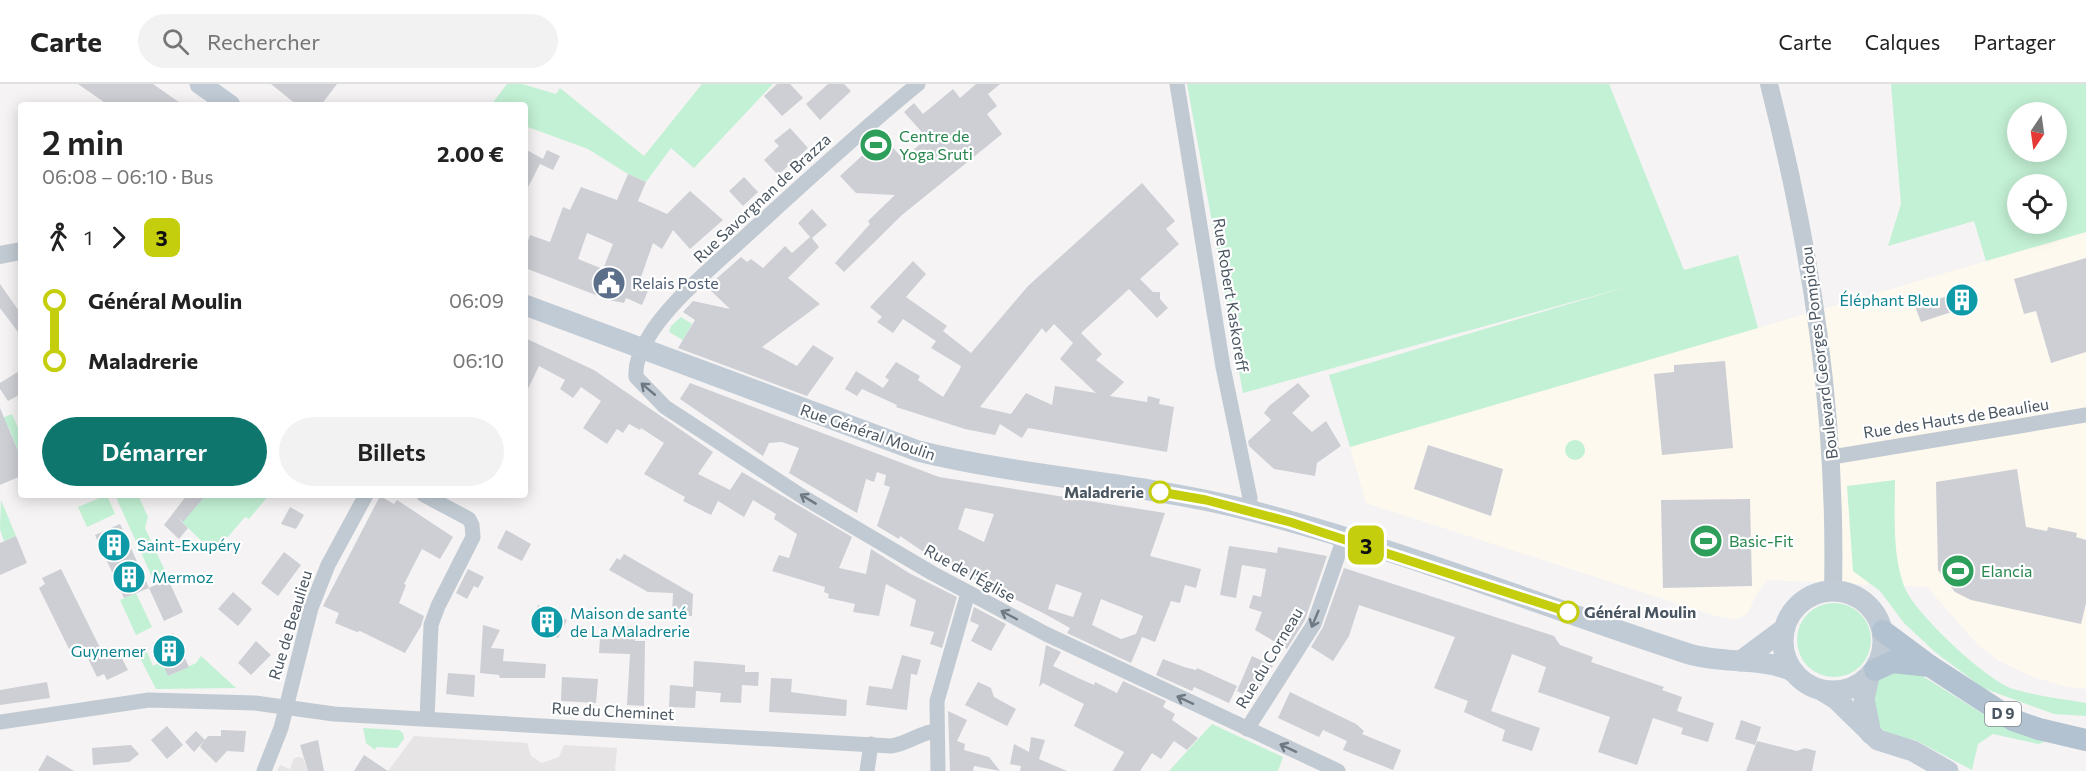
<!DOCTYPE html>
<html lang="fr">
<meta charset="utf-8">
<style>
body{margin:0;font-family:Commissioner,sans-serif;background:#f2f2f2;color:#222;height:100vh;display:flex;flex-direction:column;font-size:22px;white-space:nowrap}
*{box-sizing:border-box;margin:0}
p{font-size:20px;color:#767676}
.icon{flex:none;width:33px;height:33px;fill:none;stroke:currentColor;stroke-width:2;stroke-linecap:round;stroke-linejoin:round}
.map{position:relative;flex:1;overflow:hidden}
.panel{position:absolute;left:18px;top:18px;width:510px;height:396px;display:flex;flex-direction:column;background:#fff;border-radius:6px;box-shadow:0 3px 15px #0003}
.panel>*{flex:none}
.badge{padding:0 12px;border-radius:9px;font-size:21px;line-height:39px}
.needle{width:39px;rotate:193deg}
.buttons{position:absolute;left:2007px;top:18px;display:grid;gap:12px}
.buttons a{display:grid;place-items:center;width:60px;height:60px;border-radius:50%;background:#fff;box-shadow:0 3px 15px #0003;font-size:30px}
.map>.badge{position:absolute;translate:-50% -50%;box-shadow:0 0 0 3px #fff}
.legs{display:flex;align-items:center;gap:9px;height:66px;padding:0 24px;font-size:20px}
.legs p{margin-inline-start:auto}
.headline{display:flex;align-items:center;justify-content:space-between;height:102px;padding:0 24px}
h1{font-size:33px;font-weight:600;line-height:45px}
.action{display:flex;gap:12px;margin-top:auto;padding:12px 24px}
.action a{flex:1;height:69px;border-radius:36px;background:#0f766e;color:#fff;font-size:24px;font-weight:600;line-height:69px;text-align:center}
.action a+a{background:#f2f2f2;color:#222}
ul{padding:0 24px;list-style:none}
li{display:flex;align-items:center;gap:21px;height:60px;font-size:22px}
li i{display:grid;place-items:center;width:9px;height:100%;margin:0 8px;background:currentColor}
li i::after{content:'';width:15px;height:15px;margin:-8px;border:4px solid;border-radius:50%;background:#fff}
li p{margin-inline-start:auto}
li:first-child i{background:linear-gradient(#0000 50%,currentColor 0)}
li:last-child i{background:linear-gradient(currentColor 50%,#0000 0)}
header{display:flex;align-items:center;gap:36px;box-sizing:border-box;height:84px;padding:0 30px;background:#fff;border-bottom:2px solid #e0e0e0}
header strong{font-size:28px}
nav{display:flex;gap:33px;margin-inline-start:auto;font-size:21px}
.search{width:420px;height:54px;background:#f2f2f2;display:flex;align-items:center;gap:15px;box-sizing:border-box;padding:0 21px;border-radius:33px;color:#767676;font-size:22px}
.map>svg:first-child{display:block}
.commercial{fill:#fdf9ef}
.education{fill:#e6e4e5}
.green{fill:#c3f1d5;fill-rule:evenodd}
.building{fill:#cdcfd5;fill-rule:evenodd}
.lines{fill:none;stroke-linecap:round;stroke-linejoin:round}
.minor{stroke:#c1cad2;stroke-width:15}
.tertiary{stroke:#c1cad2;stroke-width:18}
.secondary{stroke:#c1cbd6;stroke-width:21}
.primary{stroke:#b3c2d1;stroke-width:22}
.oneway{stroke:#6e7983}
.line-1-casing{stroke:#fff;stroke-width:14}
.line-1{stroke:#c4ce0d;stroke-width:9}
.stop-1-dot{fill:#fff;stroke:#c4ce0d;stroke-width:3}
.labels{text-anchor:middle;stroke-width:4.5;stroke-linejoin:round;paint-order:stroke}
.shield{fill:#fff;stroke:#808990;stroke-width:1.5}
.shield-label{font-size:15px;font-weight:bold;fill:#4a5661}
.leisure-label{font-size:16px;fill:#27864d;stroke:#fff;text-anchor:start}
.street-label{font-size:16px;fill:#4a5661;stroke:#fff}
.service-label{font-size:16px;fill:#4e5e75;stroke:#fff;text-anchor:start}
.culture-label{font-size:16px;fill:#0d838f;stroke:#fff;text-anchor:start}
.stop-label{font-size:16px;font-weight:bold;fill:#4a5661;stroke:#fff;text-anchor:end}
</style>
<header>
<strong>Carte</strong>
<div class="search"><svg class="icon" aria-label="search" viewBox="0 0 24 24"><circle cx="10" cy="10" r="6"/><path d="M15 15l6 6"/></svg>Rechercher</div>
<nav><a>Carte</a><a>Calques</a><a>Partager</a></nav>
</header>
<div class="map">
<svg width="2086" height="687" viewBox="0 0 2086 687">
<rect width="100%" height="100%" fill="#f5f3f3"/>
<path class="commercial" d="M2086 148V605L2067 603 2033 593 1999 577 1978 561 1927 503 1768 496 1757 509 1748 529 1736 536 1716 532 1366 419 1350 363Z"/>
<g class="education">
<path d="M414 652 527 659 531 672 542 679 559 673 564 661 617 664 615 687H367H388Z"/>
<path d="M299 673 303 674 308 687H277L280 681 290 685 294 674Z"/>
</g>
<g class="green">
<path d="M507 0H522L556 10 560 4 644 72 702 0H773L694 84 671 64 646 98 628 90 588 65 525 42V21H491Z"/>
<path d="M1187 0H1609L1684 186 1738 171 1758 244 1350 363 1329 291 1630 202 1243 309Z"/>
<path d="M1891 0H2086V148L1986 177 1974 137 1888 162 1901 120ZM2018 28H2056V68H2018ZM2018 100H2056V140H2018Z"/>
<path d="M681 233 692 240 683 256 669 248 671 242Z"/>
<path d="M12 330 21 351V374L9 344 0 335Z"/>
<circle cx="1575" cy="366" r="10"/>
<path d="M1895 396C1895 431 1892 468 1904 502 1913 528 1987 597 2013 605 2036 612 2062 615 2086 619V632L2054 630 1983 604 1935 568 1904 539 1880 507 1853 487 1847 402Z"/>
<path d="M107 411 115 430 87 443 78 423Z"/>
<path d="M115 411H138L148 433 145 444 166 489 153 495Z"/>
<path d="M206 411H269L249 435 245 433 214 469 182 438Z"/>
<path d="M1 416 16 452 4 457 0 445Z"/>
<path d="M136 509 152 543 136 551 120 516Z"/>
<circle cx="1834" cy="556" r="37"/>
<path d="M144 561 153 582 161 578 169 592 196 579 201 572 236 604 156 605 140 574Z"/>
<path d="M1890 588H1916L1988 633 2045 658 2038 660 1993 650 1978 660 1972 686 1915 656 1894 652 1883 646 1877 639 1871 610 1875 599Z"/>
<path d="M1212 640 1283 673 1278 687H1169Z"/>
<path d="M363 644 399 646 403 649 404 655 397 664 376 663 375 666 366 659Z"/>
</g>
<g class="building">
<path d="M78 0H153L183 21H108Z"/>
<path d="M271 0H337L321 21H297Z"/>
<path d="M777 0H790L803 14 782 32 764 12Z"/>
<path d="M828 0H844L851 7 820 36 806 20Z"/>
<path d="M976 0H1000L988 10 997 22 987 30 1002 50 902 131 844 188 835 179 870 140 868 137 895 111 856 109 840 92 866 68 863 64 880 49 903 75 927 54 904 28 914 19 923 30 953 5 960 14Z"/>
<path d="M790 44 808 64 778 91 764 76 779 62 774 57Z"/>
<path d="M525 65 543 75 547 66 560 72 553 86 540 80 542 76 525 109Z"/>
<path d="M628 90 646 98 638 117 667 130 690 107 723 136 690 165 673 146 662 165 653 159 640 196 651 200 642 221 626 214 624 219 609 216 525 184V166L530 151 550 158 563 123 570 126 581 103 617 116ZM587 149 613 160 603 185 578 175Z"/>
<path d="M744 93 758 108 743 122 729 107Z"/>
<path d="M1142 99 1175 137 1166 145 1179 160 1140 195 1153 208H1160V215L1168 224 1157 234 1129 205 1081 249 1102 270 1096 276 1124 298 1110 312 1147 318 1148 312 1160 315 1159 320 1174 323 1167 368 1028 344 1022 354 1000 340 995 351 965 345 896 323 897 321 862 305 857 312 845 305 856 287 883 304 889 296 885 293 896 278 920 292 918 296 943 313 959 287 961 282 931 264 936 257 903 235 893 249 877 238 882 233 870 223 913 177 926 190 906 213 947 242 943 247 971 269 1028 202ZM1054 240 1073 259 1060 275 1096 309 1055 302 1052 321 1026 309 1011 330 980 323 1042 244 1046 249Z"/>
<path d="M812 125 827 141 812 154 819 163 788 194 820 220 762 263 797 282 813 261 834 274 807 312 678 264 695 236 683 228 693 217 730 225 707 203 741 173 747 178 751 175 763 184 785 162 792 169 810 153 798 139Z"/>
<path d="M2086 174V268L2051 279 2036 227 2024 230 2014 195Z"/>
<path d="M0 200 21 230V252L0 224Z"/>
<path d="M1971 205 1976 220 1921 238 1915 222Z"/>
<path d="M525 254 594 286 713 368 698 390 730 406 742 388 852 453 839 484 866 490 871 465 909 489 957 513 942 564 930 560 934 548 910 542 916 516 886 500 879 532 853 528 855 520 828 514 829 510 824 508 825 503 772 487 779 471 789 474 797 450 774 435 776 430 753 416 744 433 718 417 711 431 683 417 685 413 644 390 664 359 641 344 640 346 629 340 623 349 617 345 607 360 583 344 601 317 581 303 573 314 560 305 565 296 539 282 525 311Z"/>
<path d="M1725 277 1733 364 1662 371 1654 290 1674 288V281Z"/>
<path d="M21 286V310L8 317 0 305V299Z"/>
<path d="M690 299 939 393 1165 429 1150 472 1201 485 1196 504 1185 501 1180 519 1171 517 1155 558 1142 553 1131 579 1067 549 1070 544 1045 530 934 475 900 452 899 455 877 442 890 403 884 401 886 391 877 388 874 398 866 395 857 429 789 389 799 364 782 358 769 359 763 372 680 315ZM965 424 994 430 984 458 958 445ZM1056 500 1082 509 1073 533 1048 525ZM1101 515 1143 532 1136 550 1121 555 1092 541Z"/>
<path d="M1298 299 1310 312 1292 329 1312 348 1326 337 1341 362 1317 379 1315 392 1274 385 1249 362 1248 357 1271 336 1264 329 1269 322Z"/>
<path d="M0 324 21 374V392L0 401Z"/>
<path d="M1428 361 1503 385 1491 432 1414 405Z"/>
<path d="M2017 385 2026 443 2047 447 2048 443 2077 449 2076 453 2086 456V519L2081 540 1971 516 1955 508 1938 486 1936 398Z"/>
<path d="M187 411H206L183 438 177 433 188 444 179 455 164 441Z"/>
<path d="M380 412 394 420 397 416 453 453 440 475 422 465 404 500 406 501 399 519 424 532 421 542 405 569 360 547 357 548 335 539 339 529 323 522Z"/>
<path d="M1750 415 1752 502 1663 504 1661 416Z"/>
<path d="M290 423 304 431 296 445 281 440Z"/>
<path d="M120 440 149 504 124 514 95 451Z"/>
<path d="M506 446 531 460 522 477 497 464Z"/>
<path d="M16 452 27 479 0 491V459Z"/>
<path d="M1229 462 1277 469 1278 463 1327 472 1305 536 1287 565 1255 546 1262 528 1249 524 1253 511 1261 513 1266 485 1242 481 1236 514 1220 511Z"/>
<path d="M284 468 301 481 278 512 261 499Z"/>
<path d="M624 470 693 510 692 532 672 531 673 509 648 508 609 486 617 474 620 476Z"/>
<path d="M1344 484 1554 552 1560 561 1593 573 1591 578 1664 603 1662 606 1682 613 1677 627 1714 639 1708 658 1681 650 1683 644 1653 634 1637 681 1598 668 1610 633 1538 608 1546 583 1512 570 1491 627 1540 644 1532 667 1502 657 1505 646 1464 628 1468 617 1434 604 1455 553 1359 521 1349 552 1333 577 1311 563 1323 543Z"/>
<path d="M61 485 104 572 117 565 128 586 107 596 104 590 97 593 81 560 69 565 39 504 45 500 42 494Z"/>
<path d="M468 485 484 493 478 504 474 502 467 515 456 509Z"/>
<path d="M168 495 183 528 164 537 149 504Z"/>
<path d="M233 508 252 525 238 542 218 525Z"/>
<path d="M538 521 567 536 558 554 531 539Z"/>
<path d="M974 523 1006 540 991 567 971 557 979 541 970 537Z"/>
<path d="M483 541 500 546 491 564 504 565 503 577 546 580 545 594H500L499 591 480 589Z"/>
<path d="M612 542 635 543V557H645L644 622 627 621 630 570 599 569 600 555H612Z"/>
<path d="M173 549 189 583 168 592 153 559Z"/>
<path d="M256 557 271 571 251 591 238 579Z"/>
<path d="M1046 561 1061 568 1053 582 1078 594 1094 601 1095 598 1117 609 1123 597 1166 617 1163 623 1175 630 1172 636 1198 654 1187 666 1174 657 1161 675 1152 669 1140 687H1113L1124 668 1074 642 1084 620 1043 599 1039 603Z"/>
<path d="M902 571 921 576 917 591 911 590 907 626 866 621 869 602 892 605Z"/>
<path d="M1252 572 1273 582 1253 615 1237 607Z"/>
<path d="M1163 575 1184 583 1196 586 1197 584 1237 602 1229 619 1194 603 1192 607 1156 591Z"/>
<path d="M694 577 745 581V588H759L758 602 742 601 741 619 720 618 721 609 696 607 695 624 669 623 670 601 693 603Z"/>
<path d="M448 589 475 591 474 613 446 610Z"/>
<path d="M562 593 598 595 596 619 561 617Z"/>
<path d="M771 594 792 595 791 608 847 616 846 632 769 628Z"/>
<path d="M47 598 50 614 0 621V606Z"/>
<path d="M978 598 991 604 994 613 1016 625 1007 642 965 621Z"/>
<path d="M1290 608 1356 640 1364 647 1362 650 1401 666 1393 686 1343 666 1347 657 1323 646 1319 653 1278 634Z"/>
<path d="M948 627 967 636 957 657 965 660 964 666 989 673 1000 687 974 682 973 687H950Z"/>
<path d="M1741 636 1761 643 1755 661 1735 655Z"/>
<path d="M167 642 183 661 167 675 151 656Z"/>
<path d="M221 646 246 647 244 668 227 667 216 679 200 663 204 657 194 668 185 658 196 647 205 656 208 652H221Z"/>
<path d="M1031 653 1045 656 1039 675 1067 687H1020L1021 682 1010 680 1014 660 1029 668Z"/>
<path d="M318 656 324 687H308L300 661Z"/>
<path d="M1757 657 1797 667 1805 664 1816 667 1812 687H1746Z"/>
<path d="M131 661 139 670 129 678 93 681 92 664Z"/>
<path d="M47 671 74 687H38Z"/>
<path d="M364 671 388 687H354Z"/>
</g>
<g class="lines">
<g class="minor">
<path d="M918 0C859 48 803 100 746 152 716 180 668 219 648 254 641 265 635 280 636 293L665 323 803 413 932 489 1046 550 1338 687"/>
<path d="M1177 0 1223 283 1250 414 1249 427"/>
<path d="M1832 373 2086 331"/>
<path d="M424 411 469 435 472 441 473 453 438 522 431 541 427 635"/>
<path d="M0 638 149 616 255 619 334 630 891 662C907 660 921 648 936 647"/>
<path d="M1247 645 1314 540 1344 454"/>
<path d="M264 687 281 644 311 524 328 481 366 411"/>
<path d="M867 687 871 660"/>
<path d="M938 687 937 617 968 509"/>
</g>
<g class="tertiary">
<path d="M1769 0C1812 170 1837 331 1833 507"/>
<path d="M0 171 21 167"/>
</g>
<g class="secondary">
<path d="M200 0 230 21"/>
<path d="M525 221 918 367C1024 393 1134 398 1240 424 1393 462 1540 522 1689 570 1724 580 1760 573 1793 587"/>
<circle cx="1833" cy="557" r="50"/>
<path d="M1741 577 1784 545"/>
<path d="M1869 593 1864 615 1871 650"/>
<path d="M1823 607 1836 615 1878 656 1913 667 1948 687"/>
</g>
<g class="primary">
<path d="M1883 547 1930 582 2013 636 2039 645 2086 656"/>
<path d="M1875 586 1892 578 1930 582"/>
</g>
</g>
<defs><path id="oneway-shaft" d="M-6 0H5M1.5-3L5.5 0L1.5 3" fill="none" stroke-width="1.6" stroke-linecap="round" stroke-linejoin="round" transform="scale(1.5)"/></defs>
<g class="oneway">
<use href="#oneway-shaft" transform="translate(648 305) rotate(-140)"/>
<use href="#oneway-shaft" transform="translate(808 415) rotate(-149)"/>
<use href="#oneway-shaft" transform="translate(1009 531) rotate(-152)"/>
<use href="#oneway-shaft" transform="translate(1315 535) rotate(113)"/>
<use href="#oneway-shaft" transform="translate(1185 616) rotate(-155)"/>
<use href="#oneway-shaft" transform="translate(1288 664) rotate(-155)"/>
</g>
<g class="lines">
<defs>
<path id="line-1" d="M1160 408 1206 416 1290 438 1568 528"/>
</defs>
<use href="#line-1" class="line-1-casing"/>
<use href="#line-1" class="line-1"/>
</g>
<defs>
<symbol id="stadium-disc" viewBox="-11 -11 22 22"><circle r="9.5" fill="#2e9e5b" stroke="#fff"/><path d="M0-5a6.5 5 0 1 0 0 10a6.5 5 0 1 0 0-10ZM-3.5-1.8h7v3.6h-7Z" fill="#fff"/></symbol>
<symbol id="civic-disc" viewBox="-11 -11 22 22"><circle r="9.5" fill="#5c6f8a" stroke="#fff"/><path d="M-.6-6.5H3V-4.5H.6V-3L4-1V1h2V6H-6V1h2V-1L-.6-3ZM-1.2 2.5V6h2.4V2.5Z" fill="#fff"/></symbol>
<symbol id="building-disc" viewBox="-11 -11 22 22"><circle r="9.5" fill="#0f9aa8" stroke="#fff"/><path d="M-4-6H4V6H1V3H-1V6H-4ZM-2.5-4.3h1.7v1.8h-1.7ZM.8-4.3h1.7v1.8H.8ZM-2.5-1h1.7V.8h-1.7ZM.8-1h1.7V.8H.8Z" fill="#fff"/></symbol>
</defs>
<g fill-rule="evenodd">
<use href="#stadium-disc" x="857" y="42" width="38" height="38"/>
<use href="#civic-disc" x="590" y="180" width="38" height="38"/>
<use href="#building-disc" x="1943" y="197" width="38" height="38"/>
<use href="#stadium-disc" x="1687" y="438" width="38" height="38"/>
<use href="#building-disc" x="95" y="442" width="38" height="38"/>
<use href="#stadium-disc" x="1939" y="468" width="38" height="38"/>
<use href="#building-disc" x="110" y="474" width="38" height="38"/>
<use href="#building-disc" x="528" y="519" width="38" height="38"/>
<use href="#building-disc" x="150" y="548" width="38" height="38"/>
</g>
<g class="stop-1-dot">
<circle cx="1160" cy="408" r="10"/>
<circle cx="1568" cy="528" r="10"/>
</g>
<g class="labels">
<rect class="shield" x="1985" y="618" width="36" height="24" rx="4.5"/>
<g class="shield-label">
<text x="2003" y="635">D 9</text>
</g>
<g class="leisure-label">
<text x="899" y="58">Centre de<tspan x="899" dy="18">Yoga Sruti</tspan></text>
<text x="1729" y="463">Basic-Fit</text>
<text x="1981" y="493">Elancia</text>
</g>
<g class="street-label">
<text transform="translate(762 114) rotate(-43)" y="6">Rue Savorgnan de Brazza</text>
<text transform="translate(1231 211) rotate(81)" y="6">Rue Robert Kaskoreff</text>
<text transform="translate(1819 269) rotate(-97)" y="6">Boulevard Georges Pompidou</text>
<text transform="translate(1956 334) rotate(-9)" y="6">Rue des Hauts de Beaulieu</text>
<text transform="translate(868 348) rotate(19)" y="6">Rue Général Moulin</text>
<text transform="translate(970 489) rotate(29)" y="6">Rue de l'Église</text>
<text transform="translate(290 541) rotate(-73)" y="6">Rue de Beaulieu</text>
<text transform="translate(1269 574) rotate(-59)" y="6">Rue du Corneau</text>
<text transform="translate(613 627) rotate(3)" y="6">Rue du Cheminet</text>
</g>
<g class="service-label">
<text x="632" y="205">Relais Poste</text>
</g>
<g class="culture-label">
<text x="1939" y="222" text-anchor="end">Éléphant Bleu</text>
<text x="137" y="467">Saint-Exupéry</text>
<text x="152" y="499">Mermoz</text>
<text x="570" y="535">Maison de santé<tspan x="570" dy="18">de La Maladrerie</tspan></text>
<text x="146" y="573" text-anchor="end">Guynemer</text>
</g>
<g class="stop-label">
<text x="1144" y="414">Maladrerie</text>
<text x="1584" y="534" text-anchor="start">Général Moulin</text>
</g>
</g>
</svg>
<div class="buttons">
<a><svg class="needle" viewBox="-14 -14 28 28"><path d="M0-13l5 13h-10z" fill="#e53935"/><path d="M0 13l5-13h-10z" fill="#767676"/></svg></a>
<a><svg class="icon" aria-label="locate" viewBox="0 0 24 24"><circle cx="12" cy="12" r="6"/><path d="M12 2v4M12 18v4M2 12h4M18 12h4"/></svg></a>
</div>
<b class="badge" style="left:1366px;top:461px;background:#c4ce0d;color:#111">3</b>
<section class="panel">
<div class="headline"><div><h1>2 min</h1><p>06:08 – 06:10 · Bus</p></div><b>2.00 €</b></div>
<div class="legs"><svg class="icon" aria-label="walk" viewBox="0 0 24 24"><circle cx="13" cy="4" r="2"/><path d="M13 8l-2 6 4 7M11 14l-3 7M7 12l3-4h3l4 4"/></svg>1<svg class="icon" aria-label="forward" viewBox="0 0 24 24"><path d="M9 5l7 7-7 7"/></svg><b class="badge" style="background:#c4ce0d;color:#111">3</b></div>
<ul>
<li><i style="color:#c4ce0d"></i><b>Général Moulin</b><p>06:09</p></li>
<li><i style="color:#c4ce0d"></i><b>Maladrerie</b><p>06:10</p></li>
</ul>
<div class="action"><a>Démarrer</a><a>Billets</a></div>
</section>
</div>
